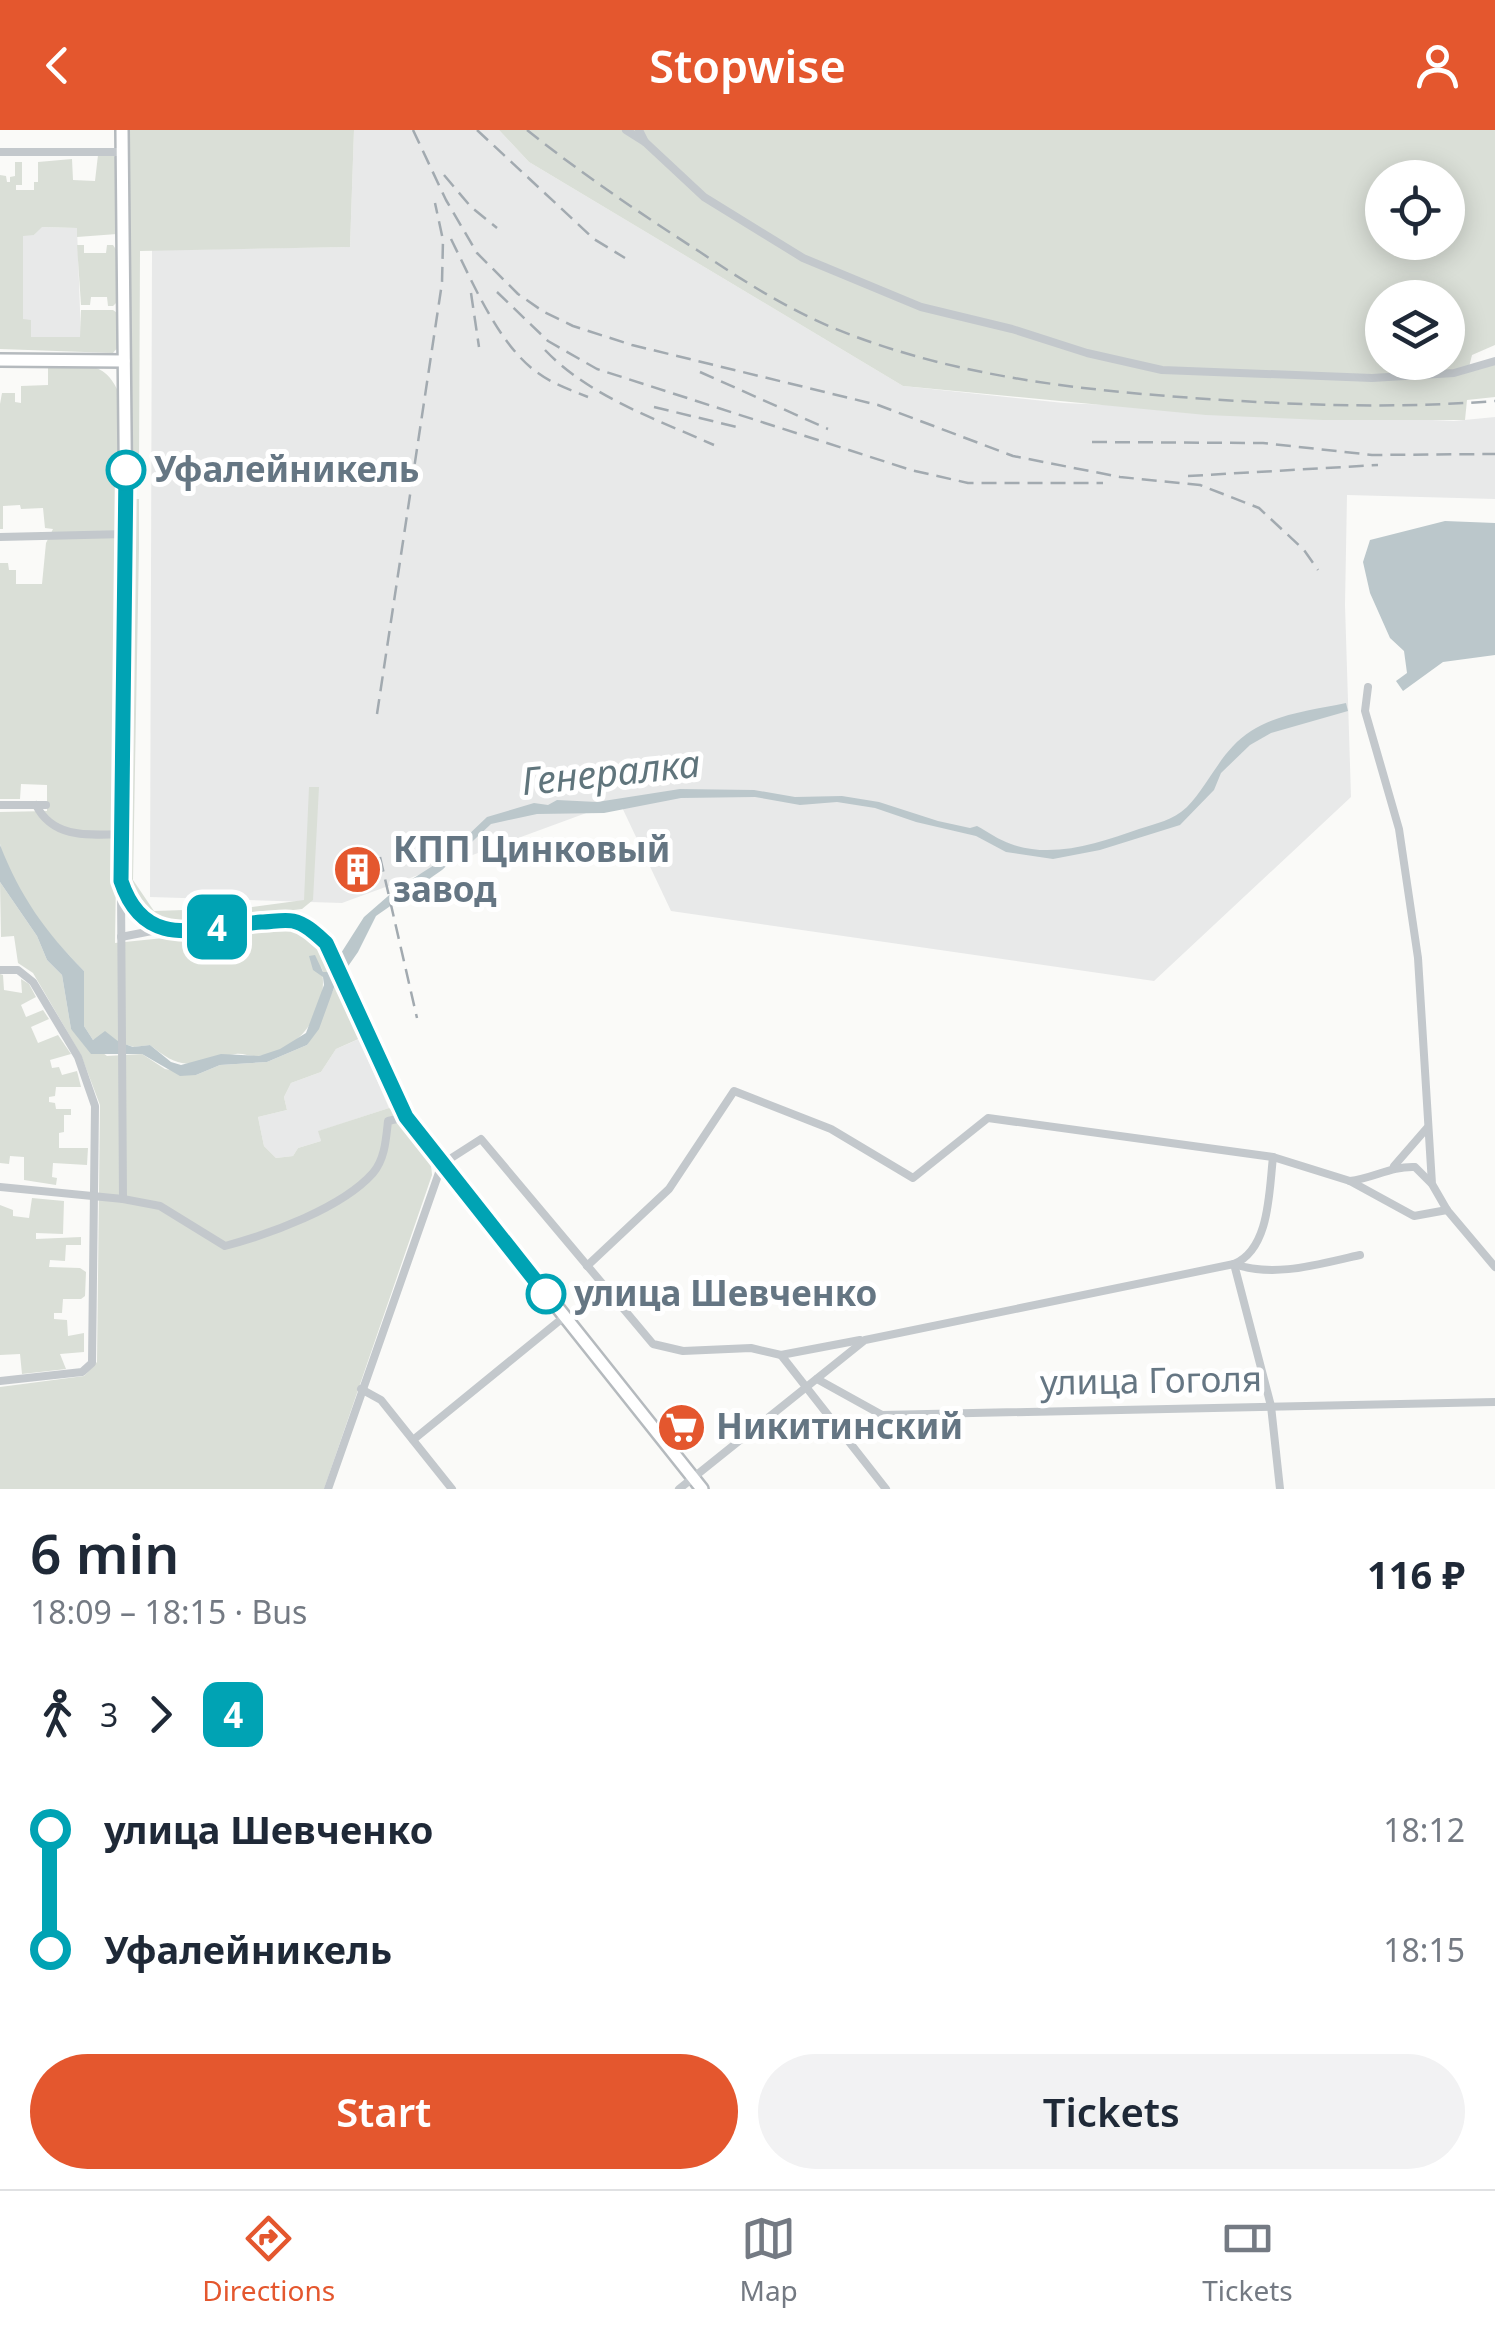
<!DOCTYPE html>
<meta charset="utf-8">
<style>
body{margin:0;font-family:"Noto Sans",sans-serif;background:#f2f2f3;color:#1f2937;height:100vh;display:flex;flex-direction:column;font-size:38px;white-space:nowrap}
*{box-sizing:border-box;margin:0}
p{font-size:32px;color:#747a83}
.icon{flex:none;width:55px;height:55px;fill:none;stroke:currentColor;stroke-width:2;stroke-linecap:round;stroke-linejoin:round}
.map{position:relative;height:1359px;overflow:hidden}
.panel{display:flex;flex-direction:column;background:#fff;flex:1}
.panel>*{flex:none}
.badge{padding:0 20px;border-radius:15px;font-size:35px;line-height:65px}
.controls{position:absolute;left:1365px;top:30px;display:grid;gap:20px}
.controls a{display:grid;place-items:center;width:100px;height:100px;border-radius:50%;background:#fff;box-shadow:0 5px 25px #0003;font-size:50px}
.map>.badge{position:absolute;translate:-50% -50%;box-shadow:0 0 0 5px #fff}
.legs{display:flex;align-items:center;gap:15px;height:110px;padding:0 30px;font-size:32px}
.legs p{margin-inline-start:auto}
.summary{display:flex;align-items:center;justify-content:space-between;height:170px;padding:0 30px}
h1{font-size:55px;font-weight:600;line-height:75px}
.primary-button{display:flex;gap:20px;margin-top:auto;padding:20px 30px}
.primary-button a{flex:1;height:115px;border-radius:60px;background:#e4572e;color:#fff;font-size:40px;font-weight:600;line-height:115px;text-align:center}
.primary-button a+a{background:#f2f2f3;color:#1f2937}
ul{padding:0 30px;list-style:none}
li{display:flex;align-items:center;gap:35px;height:120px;font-size:38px}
li i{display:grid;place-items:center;width:15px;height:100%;margin:0 12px;background:currentColor}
li i::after{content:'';width:25px;height:25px;margin:-12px;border:8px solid;border-radius:50%;background:#fff}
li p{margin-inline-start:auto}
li:first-child i{background:linear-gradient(#0000 50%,currentColor 0)}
li:last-child i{background:linear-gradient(currentColor 50%,#0000 0)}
header{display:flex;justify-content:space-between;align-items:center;height:130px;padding:0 30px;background:#e4572e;color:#fff;font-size:45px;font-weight:600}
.dock{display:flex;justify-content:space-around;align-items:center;height:140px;border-top:2px solid #e0e1e3;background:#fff;font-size:28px;color:#747a83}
.dock a{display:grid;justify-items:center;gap:5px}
.dock .current{color:#e4572e}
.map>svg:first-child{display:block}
.built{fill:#e8e9e9}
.green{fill:#dadfd7;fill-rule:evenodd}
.water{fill:#bbc7cb}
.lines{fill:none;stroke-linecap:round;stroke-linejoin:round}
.primary-casing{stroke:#b5babe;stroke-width:16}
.street{stroke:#c3c8cc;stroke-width:8}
.primary{stroke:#fff;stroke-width:11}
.rail{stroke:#a2aab0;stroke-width:2.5;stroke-dasharray:15 8;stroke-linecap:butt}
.line-1-casing{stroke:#fff;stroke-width:22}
.line-1{stroke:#00a3b4;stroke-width:15}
.stop-1-dot{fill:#fff;stroke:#00a3b4;stroke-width:5}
.labels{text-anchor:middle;stroke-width:10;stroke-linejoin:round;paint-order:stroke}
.stop-label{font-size:35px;font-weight:bold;fill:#657683;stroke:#fff;text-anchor:start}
.poi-label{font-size:35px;font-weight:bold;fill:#657683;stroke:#fff;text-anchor:start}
.street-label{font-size:35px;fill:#657683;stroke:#fff}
.water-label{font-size:38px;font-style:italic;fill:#60757c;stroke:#fff}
</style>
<header><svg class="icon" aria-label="back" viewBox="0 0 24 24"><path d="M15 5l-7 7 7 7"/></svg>Stopwise<svg class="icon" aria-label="person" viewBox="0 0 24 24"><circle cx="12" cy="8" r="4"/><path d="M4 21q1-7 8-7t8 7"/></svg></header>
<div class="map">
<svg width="1495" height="1359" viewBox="0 0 1495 1359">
<rect width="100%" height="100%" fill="#fafaf8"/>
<g class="built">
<path d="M354 0H499L529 32 903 256 1064 273 1454 291 1495 287V369L1347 365 1345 475 1351 667 1154 851 671 781 619 671 342 773 150 767 152 120 350 117Z"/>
<path d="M41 97 77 98 81 207H31L23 190V105H34Z"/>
<path d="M359 909 389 978 319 1001 321 1011 298 1018 293 1026 276 1028 264 1016 258 987 287 980 284 967 291 953 321 942 336 919Z"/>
</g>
<g class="green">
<path d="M126 0H354L350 117 140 121 139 334H130Z"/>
<path d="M499 0H1495V215L1472 225 1468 241 1495 233V267L1467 270 1465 290H1323L1206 285 903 256 529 32ZM1382 48H1448V112H1382ZM1382 168H1448V232H1382Z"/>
<path d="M98 25 114 26 118 31 117 104 77 107V98L42 97 34 105 23 106V189L31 190V207H80L81 180H113L120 185 119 216 113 223 0 219V45L6 46 7 52H10V47L15 46V32H22V55H16V60H34V52H38V32L72 29 73 50 95 51Z"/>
<path d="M77 115H84V123H106L107 115H113L119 124 120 169 113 176H108L107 167H91L90 175H81Z"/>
<path d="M48 235C80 235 104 228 119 263L120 371 115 372V380H121V404L115 813 270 797C302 797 319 807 333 837L329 842H323L321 836C331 876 302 922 259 926 251 927 243 923 236 924 192 930 188 946 150 915L134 917 100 907 93 910 84 896V841C53 809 8 760 0 714 0 704 0 692 0 682L47 681V655L21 654 20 669H0V433H8L9 440H16V454H42L46 413 53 399 45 398 43 378 21 379 20 375 3 376V399H0V274L2 263H15V272L21 273V256L48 255Z"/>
<path d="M132 369H139V417L133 750 154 781 244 778 304 770 309 657H319L313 770 302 779 174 794C149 790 140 779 128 758Z"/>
<path d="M0 752 37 806 47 830 62 845 71 899 107 926 142 924 165 939 196 945 220 935 267 932 307 915 338 850 363 907 336 919 321 942 291 953 284 967 287 980 258 987 264 1016 276 1028 293 1026 298 1018 321 1011 318 1001 389 978C409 993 432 1020 432 1045L324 1359H0V1257L84 1246 97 1232 100 975 81 925 33 843 18 833 14 806 1 807Z"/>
<path d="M0 844 3 845 4 860 22 863 21 849 29 854 36 867 21 875 26 887 43 880 49 889 31 897 38 913 58 905 71 924 50 930 52 938 59 937 62 945 77 941 81 957H56L55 966 49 967V972L55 973 56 979H71V985H64V1002L59 1003V1018H88L87 1035 53 1033 52 1047 57 1048 56 1055 24 1050V1027L10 1026 9 1034 0 1033Z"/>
<path d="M32 1068 64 1071 63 1104 36 1103V1109L81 1107V1115H66L65 1131 50 1130 49 1137 80 1138 86 1142 85 1166 81 1169H63L62 1183H54V1189L67 1190 68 1206 84 1203V1222L60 1224 66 1239 22 1244 20 1224 0 1225V1075L13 1080V1086L29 1088Z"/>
</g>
<g class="water">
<path d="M1445 391 1495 393V525L1443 532 1403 561 1396 551 1407 543 1404 521 1390 508 1370 463 1363 432 1370 410Z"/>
<path d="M1346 573 1348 581 1271 603 1250 615 1221 643 1214 660 1180 695 1100 720 1053 729 1006 722 976 706 916 692 875 678 837 672 800 675 755 667 681 668 604 683 537 684 491 694 442 740 376 786 358 822 335 855 319 899 307 915 267 932 220 935 196 945 180 946 142 924H91L71 899 62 845 47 830 37 806 0 752V715C21 768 45 801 84 841V896L93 910 105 901 119 912 133 917 150 915 171 932 181 935 221 924 259 926 280 919 306 903 324 855 323 847 313 840 309 826 315 825 323 842H329L364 787 395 760 442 730 487 687 534 673 548 675 557 670 597 672 680 659 754 660 795 667 842 666 879 672 938 691 970 698 977 696C988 702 999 710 1011 714 1053 729 1099 713 1139 699 1157 693 1172 691 1187 677 1211 652 1221 620 1251 601 1279 583 1314 580 1346 573Z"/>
</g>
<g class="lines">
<defs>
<g id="primary">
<path d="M122 0 126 404 121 751C145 823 201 797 261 792 271 792 283 789 293 791 306 794 316 804 326 813L406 987 702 1359"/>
<path d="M0 230 124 231"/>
</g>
</defs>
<use href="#primary" class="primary-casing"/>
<g class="street">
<path d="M626 0 645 12"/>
<path d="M639 0 645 12 704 67 803 128 921 177 1012 199 1087 223 1162 240 1372 248 1454 243 1495 231"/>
<path d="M0 22H122"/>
<path d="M0 407 126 404"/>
<path d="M1368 557 1365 581 1399 699 1418 828 1432 1054 1447 1080 1495 1137"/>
<path d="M0 675H46"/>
<path d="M36 675C53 709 89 705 122 704"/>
<path d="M121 758 123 1069"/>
<path d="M121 807 162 799"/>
<path d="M0 840H18L33 852 78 927 95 976 92 1233 82 1242 0 1251"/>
<path d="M1394 1036 1427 998"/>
<path d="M1350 1051C1374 1048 1391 1036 1415 1037L1431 1053"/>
<path d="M0 1057 123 1069 160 1076 225 1116C270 1104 342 1078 373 1043 385 1029 386 1009 388 991L406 987"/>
<path d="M1234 1134 1271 1276 1280 1359"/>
<path d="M1234 1134C1270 1119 1269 1061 1273 1027"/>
<path d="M587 1136 669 1059 734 961 831 999 913 1048 988 988 1273 1027 1350 1051 1414 1086 1447 1080"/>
<path d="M781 1225 860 1210"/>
<path d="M817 1249 882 1285 1495 1272"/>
<path d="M361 1259 381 1270 452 1359"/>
<path d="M413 1310 564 1187"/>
<path d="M328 1359 442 1034 481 1009 653 1214 683 1221 751 1218 781 1225 886 1359"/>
<path d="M679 1359 865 1210 1234 1134C1275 1148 1319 1134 1360 1125"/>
</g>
<use href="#primary" class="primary"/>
<g class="rail">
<path d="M413 0 446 70 477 123 518 164 544 182 573 196 632 215 878 275 1013 326 1120 347 1200 355 1259 378 1304 420 1318 440"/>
<path d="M477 0 594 109 625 128"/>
<path d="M527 0C582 44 641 84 700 122 742 150 784 177 831 197 947 245 1069 259 1193 268 1294 275 1393 279 1495 271"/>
<path d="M444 45 471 77 497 98"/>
<path d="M451 109C472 151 499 216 538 243 553 254 571 260 588 267"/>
<path d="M497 162 548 211 597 239 911 340 968 353H1103"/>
<path d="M471 163 479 217"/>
<path d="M545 220C590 267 656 289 714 315"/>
<path d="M700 242 828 299"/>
<path d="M654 277 741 298"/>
<path d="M1092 312 1263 313 1372 325 1495 324"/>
<path d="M1188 346 1378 335"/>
<path d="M377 584 442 153 443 110 435 73"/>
<path d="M380 727 417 888"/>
</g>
</g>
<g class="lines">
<defs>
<path id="line-1" d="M126 340 121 751C145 823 201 797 261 792 271 792 283 789 293 791 306 794 316 804 326 813L406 987 546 1164"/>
</defs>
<use href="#line-1" class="line-1-casing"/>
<use href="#line-1" class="line-1"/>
</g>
<defs>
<symbol id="building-disc" viewBox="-11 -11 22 22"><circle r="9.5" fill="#e4572e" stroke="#fff"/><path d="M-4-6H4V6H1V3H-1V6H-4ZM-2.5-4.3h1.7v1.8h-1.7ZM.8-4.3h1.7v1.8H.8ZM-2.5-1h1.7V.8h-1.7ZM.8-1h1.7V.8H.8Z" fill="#fff"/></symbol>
<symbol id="supermarket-disc" viewBox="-11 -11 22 22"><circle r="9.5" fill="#e4572e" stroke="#fff"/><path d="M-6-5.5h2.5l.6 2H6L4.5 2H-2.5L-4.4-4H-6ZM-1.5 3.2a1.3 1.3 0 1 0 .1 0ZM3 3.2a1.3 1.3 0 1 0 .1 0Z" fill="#fff"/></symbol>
</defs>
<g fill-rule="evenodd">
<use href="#building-disc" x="330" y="712" width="55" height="55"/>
<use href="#supermarket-disc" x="654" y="1270" width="55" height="55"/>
</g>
<g class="stop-1-dot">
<circle cx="126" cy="340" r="18"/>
<circle cx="546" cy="1164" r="18"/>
</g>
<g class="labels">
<g class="stop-label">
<text x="154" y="352">Уфалейникель</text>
<text x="574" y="1176">улица Шевченко</text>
</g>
<g class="poi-label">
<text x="393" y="732">КПП Цинковый<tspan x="393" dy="40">завод</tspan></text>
<text x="716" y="1309">Никитинский</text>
</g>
<g class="street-label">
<text transform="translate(1151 1251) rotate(-1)" y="12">улица Гоголя</text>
</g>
<g class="water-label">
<text transform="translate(611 643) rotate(-6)" y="13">Генералка</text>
</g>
</g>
</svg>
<div class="controls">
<a><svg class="icon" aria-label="locate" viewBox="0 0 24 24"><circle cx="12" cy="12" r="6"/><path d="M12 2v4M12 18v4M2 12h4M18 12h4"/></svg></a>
<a><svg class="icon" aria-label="layers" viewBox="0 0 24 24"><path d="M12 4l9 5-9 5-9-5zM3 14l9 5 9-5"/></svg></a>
</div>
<b class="badge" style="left:217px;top:797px;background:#00a3b4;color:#fff">4</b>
</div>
<section class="panel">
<div class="summary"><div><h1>6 min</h1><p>18:09 – 18:15 · Bus</p></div><b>116 ₽</b></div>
<div class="legs"><svg class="icon" aria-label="walk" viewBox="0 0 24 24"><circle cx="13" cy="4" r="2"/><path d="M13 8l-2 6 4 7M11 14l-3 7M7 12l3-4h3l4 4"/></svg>3<svg class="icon" aria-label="forward" viewBox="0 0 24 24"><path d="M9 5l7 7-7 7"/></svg><b class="badge" style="background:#00a3b4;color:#fff">4</b></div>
<ul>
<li><i style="color:#00a3b4"></i><b>улица Шевченко</b><p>18:12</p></li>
<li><i style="color:#00a3b4"></i><b>Уфалейникель</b><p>18:15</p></li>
</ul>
<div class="primary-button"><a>Start</a><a>Tickets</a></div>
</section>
<nav class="dock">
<a class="current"><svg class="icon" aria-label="directions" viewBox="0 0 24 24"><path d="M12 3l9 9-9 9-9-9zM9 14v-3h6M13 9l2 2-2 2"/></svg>Directions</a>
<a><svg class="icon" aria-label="map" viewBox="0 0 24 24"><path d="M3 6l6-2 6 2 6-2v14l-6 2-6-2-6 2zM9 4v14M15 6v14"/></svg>Map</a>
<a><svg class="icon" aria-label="tickets" viewBox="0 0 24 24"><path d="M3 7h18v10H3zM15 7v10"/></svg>Tickets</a>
</nav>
